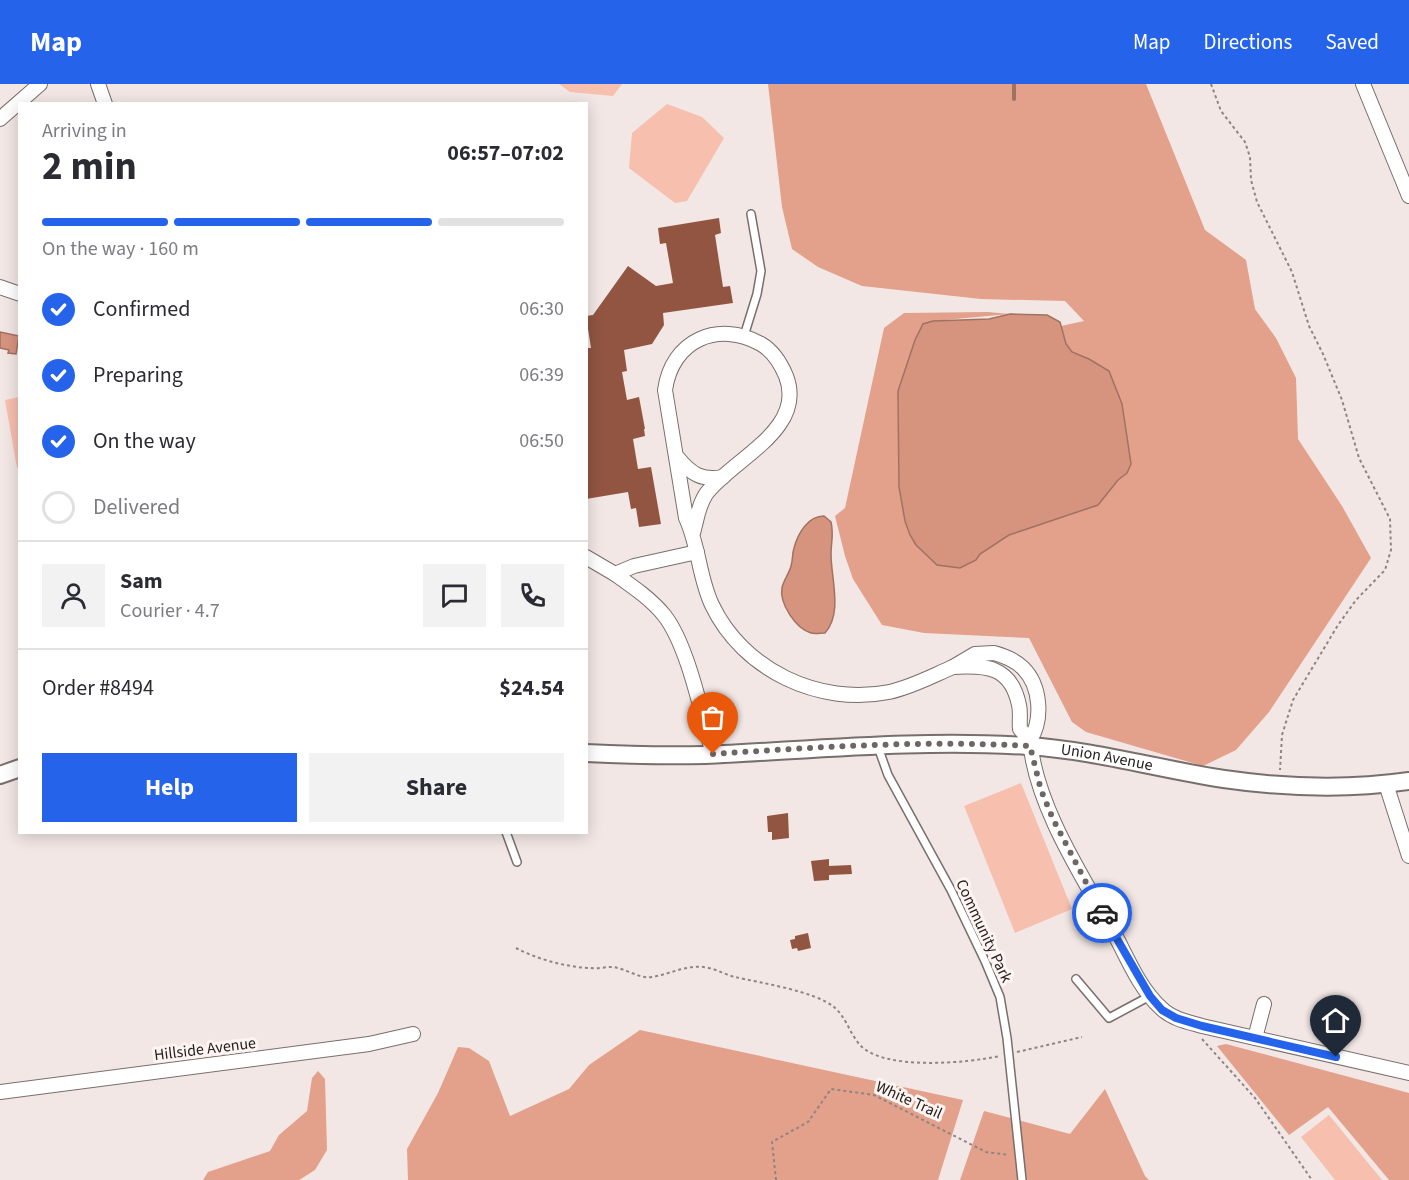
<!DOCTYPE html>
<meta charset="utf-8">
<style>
:root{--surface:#fff;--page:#f2f2f3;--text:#2b2b33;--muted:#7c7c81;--line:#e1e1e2;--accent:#2563eb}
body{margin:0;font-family:"Source Sans 3",sans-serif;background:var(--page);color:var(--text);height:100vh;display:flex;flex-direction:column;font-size:22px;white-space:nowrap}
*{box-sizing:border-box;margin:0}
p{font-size:20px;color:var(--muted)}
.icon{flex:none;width:33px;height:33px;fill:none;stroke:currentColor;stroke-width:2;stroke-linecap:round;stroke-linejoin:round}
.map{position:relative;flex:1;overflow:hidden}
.side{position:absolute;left:18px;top:18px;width:570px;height:732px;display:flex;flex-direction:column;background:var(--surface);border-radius:0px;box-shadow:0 3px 15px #0003}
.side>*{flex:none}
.pin{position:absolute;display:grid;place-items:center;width:51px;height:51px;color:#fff;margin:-62px -26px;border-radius:50% 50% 50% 0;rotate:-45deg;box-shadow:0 0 6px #0007}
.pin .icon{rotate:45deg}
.courier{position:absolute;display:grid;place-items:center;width:60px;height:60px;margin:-30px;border:4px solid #2563eb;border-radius:50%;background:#fff;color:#222;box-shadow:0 2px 8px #0007}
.overview em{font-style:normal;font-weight:700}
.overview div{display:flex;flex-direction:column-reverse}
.overview{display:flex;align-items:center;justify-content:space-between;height:102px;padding:0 24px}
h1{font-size:39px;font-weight:700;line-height:45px}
.bar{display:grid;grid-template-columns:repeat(4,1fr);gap:9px 6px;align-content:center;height:72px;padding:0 24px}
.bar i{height:8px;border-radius:4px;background:var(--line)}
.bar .current{background:var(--accent)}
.bar p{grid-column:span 4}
.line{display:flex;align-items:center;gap:15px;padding:0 24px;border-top:2px solid var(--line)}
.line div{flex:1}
.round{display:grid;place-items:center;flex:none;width:63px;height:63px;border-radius:0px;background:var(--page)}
ol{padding:0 24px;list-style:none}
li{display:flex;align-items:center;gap:18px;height:66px}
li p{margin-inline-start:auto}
li .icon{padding:6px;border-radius:50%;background:var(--accent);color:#fff;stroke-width:4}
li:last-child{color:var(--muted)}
li i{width:33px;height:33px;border:3px solid var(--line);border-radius:50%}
.primary-button{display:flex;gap:12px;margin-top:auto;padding:12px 24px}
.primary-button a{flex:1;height:69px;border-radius:0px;background:var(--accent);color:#fff;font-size:24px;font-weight:700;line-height:69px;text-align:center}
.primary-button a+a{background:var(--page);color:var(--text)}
header{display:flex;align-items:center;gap:36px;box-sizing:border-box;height:84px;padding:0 30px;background:var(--accent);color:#fff}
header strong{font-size:28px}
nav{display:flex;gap:33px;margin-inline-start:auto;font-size:21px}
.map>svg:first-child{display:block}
.green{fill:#f7bfae}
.forest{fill:#e3a08b}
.water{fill:#d6947f;stroke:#a17262;stroke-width:1.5}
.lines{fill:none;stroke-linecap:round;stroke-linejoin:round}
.stream{stroke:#a17262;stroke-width:4}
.building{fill:#925542}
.service-casing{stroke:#786f6c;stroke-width:10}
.minor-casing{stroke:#786f6c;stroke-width:16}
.tertiary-casing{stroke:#786f6c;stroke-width:20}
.path{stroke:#8d8583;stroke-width:2;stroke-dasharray:3 3;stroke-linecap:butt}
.service{stroke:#fff;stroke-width:7}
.minor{stroke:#fff;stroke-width:14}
.tertiary{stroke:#fff;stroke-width:16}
.done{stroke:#6d6665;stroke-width:6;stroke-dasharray:0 10.8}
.route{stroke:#2563eb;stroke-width:8}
.labels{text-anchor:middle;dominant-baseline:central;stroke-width:6;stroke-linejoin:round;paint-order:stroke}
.street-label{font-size:16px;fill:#252120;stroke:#fef5f3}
</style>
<header>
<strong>Map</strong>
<nav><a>Map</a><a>Directions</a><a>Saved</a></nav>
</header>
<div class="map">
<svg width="1409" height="1096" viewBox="0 0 1409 1096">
<rect width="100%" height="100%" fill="#f2e7e4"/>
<g class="green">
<polygon points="559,0 622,0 613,12 570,8"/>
<polygon points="667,20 702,33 724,54 687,117 675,119 629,84 632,49"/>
<polygon points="19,313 20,383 17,384 5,316"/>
<polygon points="1021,699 1072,825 1015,849 964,722"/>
<polygon points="1329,1031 1382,1096 1335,1096 1301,1053"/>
</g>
<g class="forest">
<polygon points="768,0 1146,0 1205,146 1246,176 1255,225 1276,254 1296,294 1298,355 1342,422 1371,474 1269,628 1236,666 1203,682 1086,648 1072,638 1029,554 924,549 882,541 853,495 845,472 835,432 845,424 884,244 904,229 988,228 1010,230 933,237 898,307 899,403 976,476 980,470 1009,451 1098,421 1118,396 1127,389 1131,380 1122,320 1089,275 1072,268 1066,260 1061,242 1084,237 1065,217 981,215 862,202 818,183 792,165 782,123"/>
<polygon points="640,946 963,1016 938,1096 408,1096 407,1065 438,1009 458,963 469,964 489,977 510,1032 569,1005 589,981"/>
<polygon points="1226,960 1409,1009 1409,1096 1389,1096 1328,1023 1289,1051 1217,962"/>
<polygon points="318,987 325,995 327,1066 315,1086 299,1096 203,1096 208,1088 270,1067 279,1051 307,1027 312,994"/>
<polygon points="1105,1005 1145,1092 1149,1096 960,1096 984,1027 1070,1050"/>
</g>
<g class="water">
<polygon points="1010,230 1047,231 1060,238 1066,260 1072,268 1089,275 1109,287 1122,320 1131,380 1127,389 1118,396 1098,421 1009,451 980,470 976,476 960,484 937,481 916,461 910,451 905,437 899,403 898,307 915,256 923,240 933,237 989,235"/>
<polygon points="0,248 19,252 16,270 8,269 9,266 0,264"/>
<path d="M824,432L831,438C834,451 831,458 831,470C831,495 843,529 825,549C821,549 815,550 811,549C796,545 779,519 782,504C783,497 789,490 791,482C793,476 792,470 794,464C798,449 808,432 824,432Z"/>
</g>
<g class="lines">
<polyline class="stream" points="1014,0 1014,15"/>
</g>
<g class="building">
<polygon points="719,134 721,149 715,151 723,203 730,202 733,219 663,229 664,241 652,260 624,266 627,287 622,288 627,316 639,313 645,345 644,345 645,352 633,355 638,385 651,383 661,440 639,443 636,424 631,425 628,408 586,415 586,264 591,264 586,232 593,231 628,182 656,202 673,199 666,159 660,160 658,144"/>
<polygon points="788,729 789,754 772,756 772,748 768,748 767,732"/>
<polygon points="829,775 829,782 851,781 852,790 829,791 829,796 814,797 811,777"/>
<polygon points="808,849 811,864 798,867 797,864 792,865 790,856 795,855 795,852"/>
</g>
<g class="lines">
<defs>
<g id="service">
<polyline points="744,252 757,210 761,187 751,130"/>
<polyline points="878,663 888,691 951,806 985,877 1000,913 1007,954 1022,1096"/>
<polyline points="506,748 517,778"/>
<polyline points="1076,895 1109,934 1150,912"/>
</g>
<g id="minor">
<polyline points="98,0 105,20"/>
<polyline points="1363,0 1409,112"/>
<polyline points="0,35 40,0"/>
<polyline points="0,203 20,210"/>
<path d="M678,374C691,390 702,397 723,393"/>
<path d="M693,449C697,435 698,422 706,410C732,375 807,346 786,292C781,280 773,267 761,260C718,236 672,256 665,306L686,434C699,462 699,494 712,521C743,586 819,622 889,608C912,603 932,592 953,583"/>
<polyline points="586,473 615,490 634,482 697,468"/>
<path d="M615,490C632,502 651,515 664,531C688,561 702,632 713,670"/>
<path d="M994,569C1005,572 1015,576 1023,584C1041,602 1043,636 1030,656L1020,645C1019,637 1021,629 1019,621C1011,582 986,581 953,583L975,570Z"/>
<path d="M1030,656C1035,720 1082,792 1113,847C1127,873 1139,904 1161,924C1172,935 1188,938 1202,942L1409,989"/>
<polyline points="1386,700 1409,772"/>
<polyline points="1255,954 1264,920"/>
<polyline points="0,1008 369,960 413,950"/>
</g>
<g id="tertiary">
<path id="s1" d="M586,669C626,671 665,672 705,671C812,666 919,655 1027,662C1093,666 1158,685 1224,695C1286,704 1347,706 1409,697"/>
<polyline points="0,691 20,684"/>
</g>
</defs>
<use href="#service" class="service-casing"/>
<use href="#minor" class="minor-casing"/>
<use href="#tertiary" class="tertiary-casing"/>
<g class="path">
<polyline points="1211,0 1221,27 1245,58 1250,73 1251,96 1257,118 1292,188 1309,242 1323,270 1342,316 1359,374 1390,435 1391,466 1385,486 1356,516 1338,541 1293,616 1282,651 1280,686"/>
<path d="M516,864C537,875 565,883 590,884C597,885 605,883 612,883C626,884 638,895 652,893C671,890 689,879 709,884C718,886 726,891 735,893C761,899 814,907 834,923C846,933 850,950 860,961C884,987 967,979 1000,972"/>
<polyline points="1202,955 1255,1014 1312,1096"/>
<polyline points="1017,968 1082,953"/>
<polyline points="776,1096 772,1058 808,1038 831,1005 874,1011 986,1068 1009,1071"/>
</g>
<use href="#service" class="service"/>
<use href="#minor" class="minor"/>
<use href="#tertiary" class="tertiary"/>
</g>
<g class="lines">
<path class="done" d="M713,670C819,663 924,656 1030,662L1041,706L1053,735L1102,829"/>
<polyline class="route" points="1102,829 1150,912 1162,926 1176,934 1202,942 1336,973"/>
</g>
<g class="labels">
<g class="street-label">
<text stroke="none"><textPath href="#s1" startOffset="522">Union Avenue</textPath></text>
<text transform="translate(984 847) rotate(65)">Community Park</text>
<text transform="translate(205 965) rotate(-7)">Hillside Avenue</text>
<text transform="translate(909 1016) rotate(24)">White Trail</text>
</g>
</g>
</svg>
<div class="pin" style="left:713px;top:670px;background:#ea580c"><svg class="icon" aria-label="bag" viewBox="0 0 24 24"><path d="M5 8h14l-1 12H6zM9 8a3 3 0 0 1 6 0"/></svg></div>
<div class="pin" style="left:1336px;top:973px;background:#1f2937"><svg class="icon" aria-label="home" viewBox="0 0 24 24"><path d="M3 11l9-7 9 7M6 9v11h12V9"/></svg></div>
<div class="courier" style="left:1102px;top:829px"><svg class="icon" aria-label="car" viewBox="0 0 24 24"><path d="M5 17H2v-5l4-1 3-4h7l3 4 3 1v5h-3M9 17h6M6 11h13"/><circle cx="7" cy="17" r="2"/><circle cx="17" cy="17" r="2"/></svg></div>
<section class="side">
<div class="overview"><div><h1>2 min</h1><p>Arriving in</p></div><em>06:57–07:02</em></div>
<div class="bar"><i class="current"></i><i class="current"></i><i class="current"></i><i></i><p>On the way · 160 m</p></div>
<ol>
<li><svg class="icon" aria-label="check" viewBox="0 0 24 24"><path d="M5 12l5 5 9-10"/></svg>Confirmed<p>06:30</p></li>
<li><svg class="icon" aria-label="check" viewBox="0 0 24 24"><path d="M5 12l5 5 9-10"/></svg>Preparing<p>06:39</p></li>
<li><svg class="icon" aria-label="check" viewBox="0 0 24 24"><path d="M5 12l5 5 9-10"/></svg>On the way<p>06:50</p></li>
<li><i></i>Delivered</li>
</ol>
<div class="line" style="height:108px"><a class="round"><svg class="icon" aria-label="person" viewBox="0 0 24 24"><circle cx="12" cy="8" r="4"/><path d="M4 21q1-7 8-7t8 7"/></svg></a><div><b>Sam</b><p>Courier · 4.7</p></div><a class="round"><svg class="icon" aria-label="chat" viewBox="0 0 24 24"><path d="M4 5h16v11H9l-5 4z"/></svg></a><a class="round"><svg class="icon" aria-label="phone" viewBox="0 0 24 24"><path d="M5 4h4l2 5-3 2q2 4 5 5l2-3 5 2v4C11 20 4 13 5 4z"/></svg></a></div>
<div class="line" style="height:78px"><div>Order #8494</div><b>$24.54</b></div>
<div class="primary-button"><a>Help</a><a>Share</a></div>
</section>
</div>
